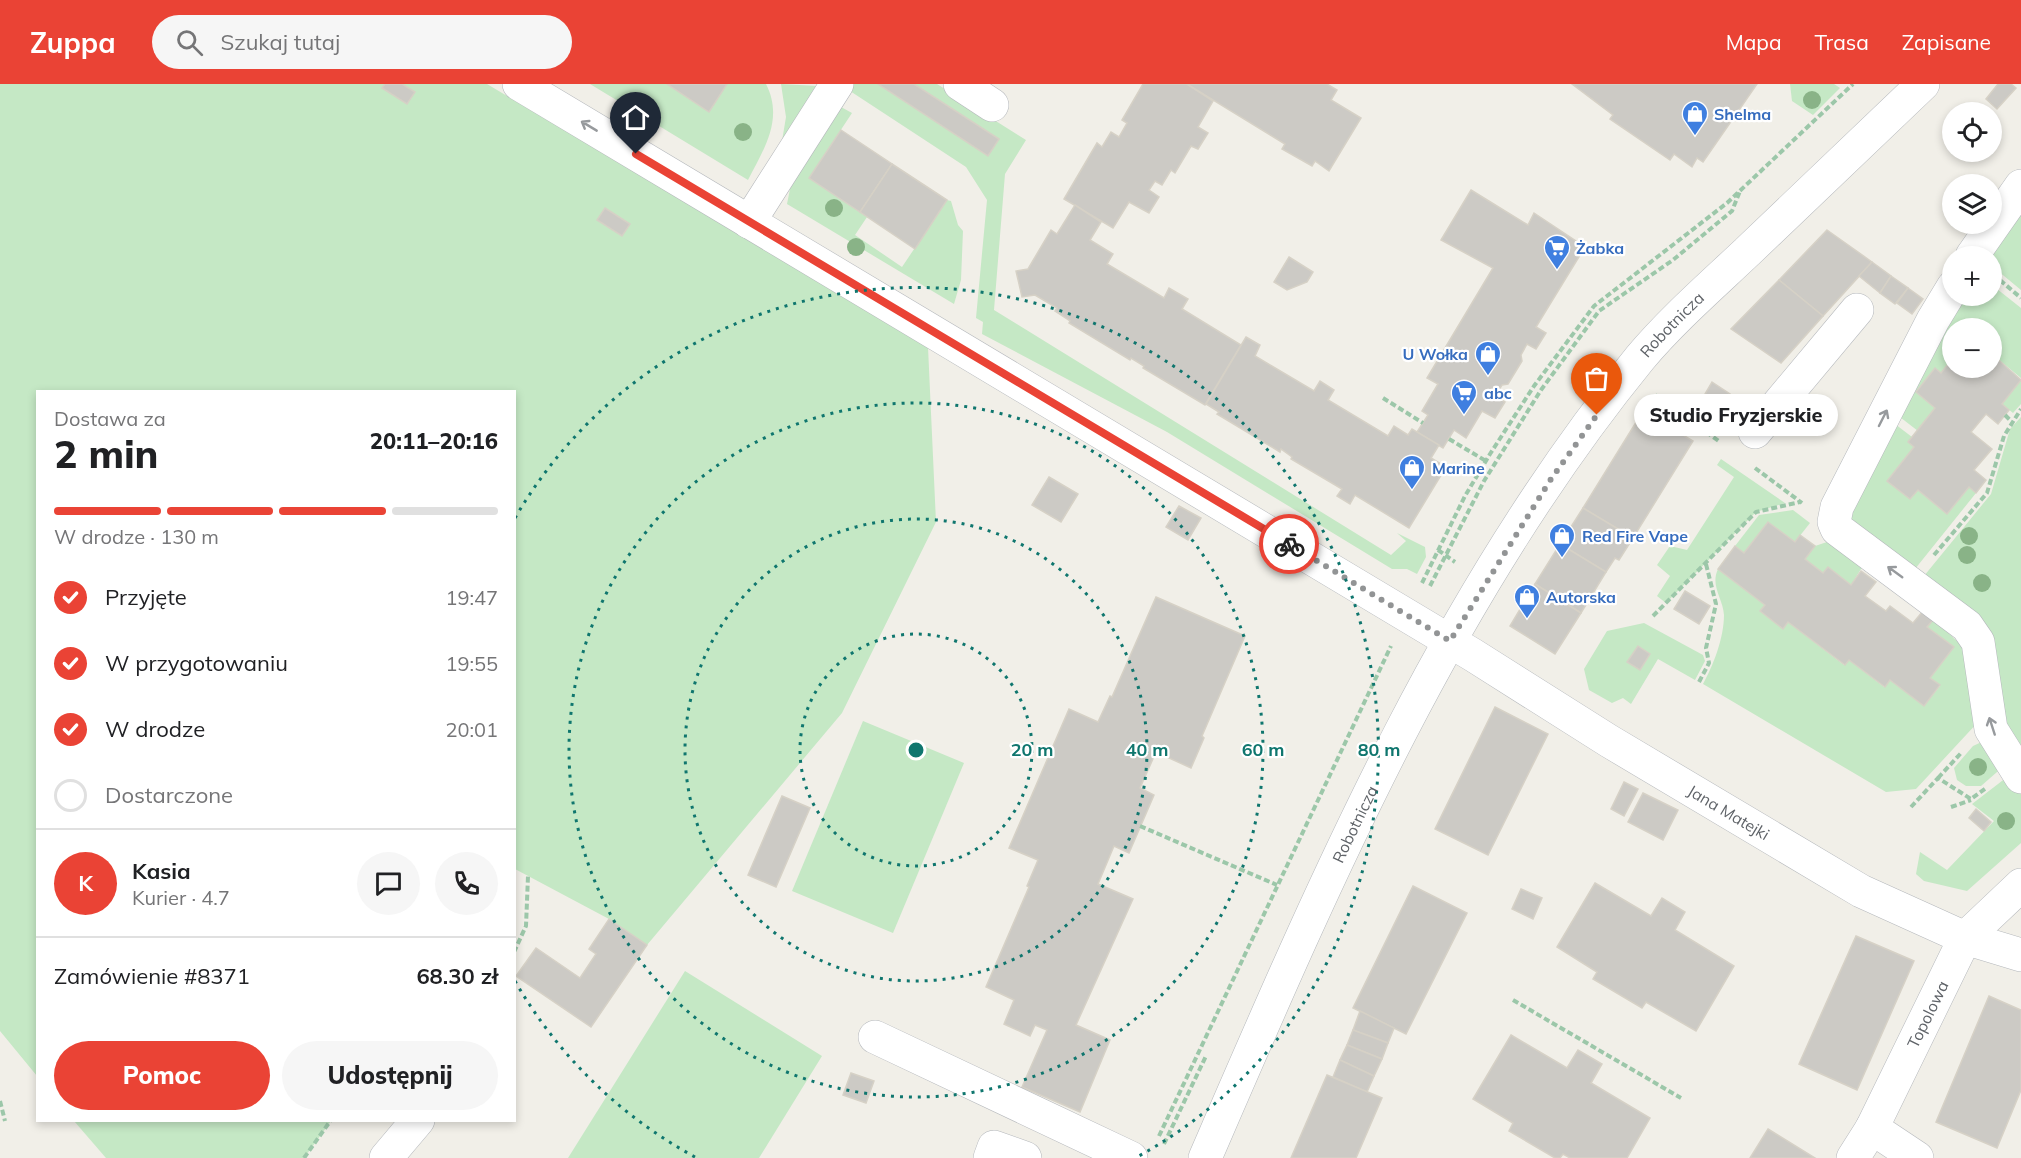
<!DOCTYPE html>
<html lang="pl">
<meta charset="utf-8">
<style>
:root{--surface:#fff;--page:#f6f6f6;--text:#202124;--muted:#757577;--line:#e0e0e0;--accent:#ea4335}
body{margin:0;font-family:Mulish,sans-serif;background:var(--page);color:var(--text);height:100vh;display:flex;flex-direction:column;font-size:22px;white-space:nowrap}
*{box-sizing:border-box;margin:0}
p{font-size:20px;color:var(--muted)}
.icon{flex:none;width:33px;height:33px;fill:none;stroke:currentColor;stroke-width:2;stroke-linecap:round;stroke-linejoin:round}
.map{position:relative;flex:1;overflow:hidden}
.details{position:absolute;left:36px;top:306px;width:480px;height:732px;display:flex;flex-direction:column;background:var(--surface);border-radius:0px;box-shadow:0 3px 9px #0003}
.details>*{flex:none}
.tools{position:absolute;left:1942px;top:18px;display:grid;gap:12px}
.tools a{display:grid;place-items:center;width:60px;height:60px;border-radius:50%;background:var(--surface);box-shadow:0 3px 9px #0003;font-size:30px}
.pin{position:absolute;display:grid;place-items:center;width:51px;height:51px;color:#fff;margin:-62px -26px;border-radius:50% 50% 50% 0;rotate:-45deg;box-shadow:0 0 6px #0007}
.pin .icon{rotate:45deg}
.courier{position:absolute;display:grid;place-items:center;width:60px;height:60px;margin:-30px;border:4px solid #ea4335;border-radius:50%;background:#fff;color:#222;box-shadow:0 2px 8px #0007}
.bubble{position:absolute;height:42px;border-radius:21px;background:var(--surface);box-shadow:0 3px 9px #0003;font-size:20px;font-weight:800;line-height:42px;text-align:center}
.headline em{font-style:normal;font-weight:800}
.headline div{display:flex;flex-direction:column-reverse}
.headline{display:flex;align-items:center;justify-content:space-between;height:102px;padding:0 18px}
h1{font-size:39px;font-weight:800;line-height:45px}
.bar{display:grid;grid-template-columns:repeat(4,1fr);gap:9px 6px;align-content:center;height:72px;padding:0 18px}
.bar i{height:8px;border-radius:4px;background:var(--line)}
.bar .active{background:var(--accent)}
.bar p{grid-column:span 4}
.line{display:flex;align-items:center;gap:15px;padding:0 18px;border-top:2px solid var(--line)}
.line div{flex:1}
.round{display:grid;place-items:center;flex:none;width:63px;height:63px;border-radius:32px;background:var(--page)}
ol{padding:0 18px;list-style:none}
li{display:flex;align-items:center;gap:18px;height:66px}
li p{margin-inline-start:auto}
li .icon{padding:6px;border-radius:50%;background:var(--accent);color:#fff;stroke-width:4}
li:last-child{color:var(--muted)}
li i{width:33px;height:33px;border:3px solid var(--line);border-radius:50%}
.action{display:flex;gap:12px;margin-top:auto;padding:12px 18px}
.action a{flex:1;height:69px;border-radius:36px;background:var(--accent);color:#fff;font-size:24px;font-weight:800;line-height:69px;text-align:center}
.action a+a{background:var(--page);color:var(--text)}
header{display:flex;align-items:center;gap:36px;box-sizing:border-box;height:84px;padding:0 30px;background:var(--accent);color:#fff}
header strong{font-size:28px}
nav{display:flex;gap:33px;margin-inline-start:auto;font-size:21px}
.search{width:420px;height:54px;background:var(--page);display:flex;align-items:center;gap:15px;box-sizing:border-box;padding:0 21px;border-radius:33px;color:var(--muted);font-size:22px}
.map>svg:first-child{display:block}
.green{fill:#c5e8c5}
.building{fill:#cccac5;stroke:#d6d1c6;stroke-width:1.5}
.lines{fill:none;stroke-linecap:round;stroke-linejoin:round}
.minor-casing{stroke:#b5b8bc;stroke-width:34}
.path{stroke:#9cc7a9;stroke-width:4;stroke-dasharray:6 3;stroke-linecap:butt}
.minor{stroke:#fff;stroke-width:33}
.tree{fill:#89b387}
.oneway{stroke:#979a9d}
.done{stroke:#929495;stroke-width:6;stroke-dasharray:0 10.8}
.route{stroke:#ea4335;stroke-width:8}
.ring{fill:none;stroke:#0f766e;stroke-width:3;stroke-dasharray:3 6}
.labels{text-anchor:middle;dominant-baseline:central;stroke-width:4.5;stroke-linejoin:round;paint-order:stroke}
.shop-label{font-size:16px;font-weight:bold;fill:#366cbe;stroke:#fff;text-anchor:start}
.street-label{font-size:16px;fill:#5f6368;stroke:#fff}
.centre{fill:#0f766e;stroke:#fff;stroke-width:3}
.ring-label{font-size:18px;text-anchor:middle;font-weight:bold;fill:#0f766e;stroke:#fff;stroke-width:4.5;stroke-linejoin:round;paint-order:stroke}
</style>
<header>
<strong>Zuppa</strong>
<div class="search"><svg class="icon" aria-label="search" viewBox="0 0 24 24"><circle cx="10" cy="10" r="6"/><path d="M15 15l6 6"/></svg>Szukaj tutaj</div>
<nav><a>Mapa</a><a>Trasa</a><a>Zapisane</a></nav>
</header>
<div class="map">
<svg width="2021" height="1074" viewBox="0 0 2021 1074">
<rect width="100%" height="100%" fill="#f1efe8"/>
<g class="green">
<polygon points="0,0 487,0 928,263 936,438 842,629 647,861 609,835 515,785 514,308 38,308 37,992 0,947"/>
<path d="M590,0H667L709,27L727,0H766C784,35 764,65 748,96Z"/>
<polygon points="781,0 818,2 782,57 786,33"/>
<polygon points="854,0 937,0 1026,56 1005,90 994,226 1391,471 1406,457 1397,449 1425,463 1426,473 1417,490 1407,485 1392,485 1167,348 982,250 983,238 976,234 987,116 966,83 850,7"/>
<polygon points="1790,0 1834,0 1840,4 1813,31 1792,17"/>
<polygon points="841,23 852,29 809,94 867,133 855,151 902,183 947,116 951,117 958,141 963,147 961,196 954,220 787,120 791,100"/>
<polygon points="2019,131 2021,132 2021,206 1992,182 1992,172 1988,172"/>
<polygon points="1992,201 2021,224 2021,294 1992,270 1999,261 1992,255 1992,244 1953,244 1953,274 1941,289 1934,285 1916,308 1935,324 1918,347 1896,330 1958,212 1992,212"/>
<polygon points="2021,296 2021,320 2013,329 2002,320"/>
<polygon points="2021,333 2021,671 2000,638 1990,578 1924,492 1991,410 2010,345"/>
<polygon points="1891,337 1912,353 1908,358 1914,363 1887,397 1910,415 1918,406 1947,430 1969,403 1976,409 1915,485 1838,434"/>
<polygon points="1721,375 1785,419 1756,428 1666,519 1657,512 1670,492 1657,481 1670,462 1687,466 1734,393 1717,381"/>
<polygon points="1793,426 1810,439 1795,458 1744,469 1735,462 1759,431"/>
<polygon points="1836,455 1866,477 1851,501 1828,483 1823,489 1805,475 1815,462"/>
<path d="M1718,485L1765,521L1760,527L1783,545L1788,538L1844,581L1849,576L1884,603L1890,596L1924,622L1940,602L1930,594L1953,564L1927,543L1934,535L1964,564L1979,637L1916,705L1886,708L1703,600C1713,582 1724,554 1724,531C1723,514 1710,502 1718,485Z"/>
<polygon points="1644,539 1703,571 1705,577 1695,596 1658,575 1631,620 1623,614 1612,619 1589,606 1584,585 1607,547"/>
<polygon points="863,637 964,679 893,849 792,807"/>
<polygon points="1988,655 2005,681 1981,702 1966,702 1957,696 1954,684 1973,662"/>
<polygon points="2011,690 2021,700 2021,759 1967,807 1924,797 1916,790 1920,768 1947,786 1994,737 1972,720"/>
<polygon points="685,887 822,972 759,1074 568,1074"/>
<polygon points="74,1037 331,1037 304,1074 106,1074"/>
</g>
<g class="building">
<polygon points="385,0 402,0 415,8 407,20 382,4"/>
<polygon points="667,0 727,0 709,28"/>
<polygon points="878,0 914,0 999,55 988,72"/>
<polygon points="1143,0 1187,0 1213,17 1198,43 1208,49 1198,65 1191,62 1175,89 1171,86 1162,101 1155,97 1149,106 1159,113 1149,129 1129,118 1113,144 1064,115 1097,59 1102,63 1111,48 1119,53 1127,39 1122,36"/>
<polygon points="1187,0 1327,0 1337,6 1331,16 1361,34 1329,87 1315,77 1312,82 1282,65 1285,60"/>
<polygon points="1572,0 1757,0 1703,78 1697,74 1692,83 1674,70 1670,76 1610,35 1613,31"/>
<polygon points="1998,0 2011,0 2016,4 1997,25 1986,15"/>
<polygon points="841,46 892,80 860,128 809,94"/>
<polygon points="892,80 947,116 915,165 860,128"/>
<polygon points="1471,106 1528,141 1534,129 1585,163 1536,243 1546,249 1536,265 1527,260 1521,271 1522,277 1508,300 1502,301 1495,312 1505,318 1495,334 1482,327 1466,354 1454,346 1443,364 1417,348 1428,331 1422,327 1438,300 1427,294 1493,184 1441,156"/>
<polygon points="1075,121 1101,138 1090,156 1113,170 1107,180 1164,214 1169,204 1188,215 1182,225 1241,261 1205,321 1143,284 1144,282 1131,274 1130,276 1069,239 1070,237 1055,227 1057,224 1035,211 1022,213 1016,187 1028,185 1051,146 1057,150"/>
<polygon points="605,124 630,140 622,152 597,136"/>
<polygon points="1827,146 1872,178 1823,232 1779,196"/>
<polygon points="1289,173 1313,188 1307,198 1287,206 1274,198"/>
<polygon points="1872,178 1891,192 1880,209 1859,192"/>
<polygon points="1891,192 1908,204 1895,220 1880,209"/>
<polygon points="1779,196 1823,232 1781,279 1731,245"/>
<polygon points="1908,204 1923,215 1912,230 1897,219"/>
<polygon points="1246,253 1260,261 1255,272 1314,307 1320,297 1334,306 1328,316 1388,352 1394,342 1408,351 1412,345 1439,361 1431,374 1446,383 1409,444 1355,411 1350,420 1337,412 1342,405 1291,375 1292,373 1281,365 1280,368 1217,330 1219,328 1206,320"/>
<polygon points="1992,255 1999,261 1993,269 1992,269"/>
<polygon points="1992,270 2021,296 2002,320 2009,326 1998,340 1986,330 1971,348 1992,365 1974,386 1986,396 1976,409 1969,403 1947,430 1918,406 1910,415 1887,397 1914,363 1908,358 1935,324 1916,308 1935,284 1941,289 1953,274 1953,284 1992,284"/>
<polygon points="1712,298 1730,310 1722,321 1705,310"/>
<polygon points="1643,327 1693,357 1633,454 1583,424"/>
<polygon points="1049,393 1078,410 1061,438 1032,421"/>
<polygon points="1179,422 1201,434 1188,456 1166,443"/>
<polygon points="1583,424 1633,454 1619,476 1615,474 1606,488 1560,460"/>
<polygon points="1768,438 1795,458 1800,451 1815,462 1805,475 1823,489 1828,483 1851,501 1861,487 1876,498 1865,512 1886,527 1890,522 1913,539 1923,527 1934,535 1927,543 1954,563 1930,594 1940,601 1924,622 1890,596 1885,603 1849,576 1845,581 1788,538 1783,545 1760,527 1765,521 1718,485 1735,462 1744,469"/>
<polygon points="1560,460 1606,488 1581,529 1535,500"/>
<polygon points="1535,500 1581,529 1555,570 1510,542"/>
<polygon points="1685,507 1710,522 1699,540 1674,525"/>
<polygon points="1156,513 1245,552 1202,652 1204,654 1191,684 1156,668 1140,704 1154,711 1129,769 1114,762 1098,800 1133,815 1076,941 1110,956 1080,1028 1022,1003 1047,946 1035,941 1030,952 1004,940 1014,916 986,903 1029,803 1027,802 1038,776 1009,764 1069,625 1098,638 1110,612 1112,613"/>
<polygon points="1638,562 1650,570 1640,586 1627,578"/>
<polygon points="1495,623 1548,650 1488,771 1435,745"/>
<polygon points="1624,698 1638,705 1624,732 1611,725"/>
<polygon points="1643,709 1678,726 1663,756 1628,738"/>
<polygon points="782,712 810,724 776,803 748,791"/>
<polygon points="1976,725 1991,738 1984,747 1969,734"/>
<polygon points="1595,799 1651,832 1662,814 1685,828 1675,846 1734,882 1696,947 1646,918 1642,924 1593,895 1597,888 1557,863"/>
<polygon points="1413,802 1467,829 1406,950 1353,924"/>
<polygon points="1521,805 1542,814 1533,835 1512,825"/>
<polygon points="609,835 647,861 591,943 516,892 536,864 580,894 596,870 589,865"/>
<polygon points="1856,852 1914,877 1857,1006 1799,980"/>
<polygon points="1989,912 2021,926 2021,1006 1997,1064 1936,1038"/>
<polygon points="1360,927 1394,944 1388,959 1353,946"/>
<polygon points="1353,946 1388,959 1382,975 1347,961"/>
<polygon points="1511,951 1567,984 1578,966 1602,980 1591,999 1650,1034 1627,1074 1570,1074 1563,1070 1560,1074 1555,1074 1509,1047 1513,1039 1473,1015"/>
<polygon points="1347,961 1382,975 1374,992 1340,976"/>
<polygon points="1340,976 1374,992 1367,1008 1333,993"/>
<polygon points="851,989 874,997 866,1019 843,1011"/>
<polygon points="1327,991 1382,1014 1356,1074 1291,1074"/>
<polygon points="1768,1045 1815,1074 1750,1074"/>
</g>
<g class="lines">
<defs>
<g id="minor">
<path id="s1" d="M519,0L1473,571L1609,657L1861,807L1965,854L2021,871"/>
<polyline points="960,0 992,21"/>
<polyline points="749,138 837,0"/>
<polyline points="1972,172 2021,102"/>
<polyline points="1953,203 1933,236 1837,423 1834,438 1837,445 1967,542 1978,558 1991,645 2021,693"/>
<polyline points="1755,348 1857,226"/>
<polyline points="875,953 1131,1074"/>
<polyline points="1872,1044 1917,1074"/>
<polyline points="386,1074 418,1036"/>
<polyline points="990,1074 994,1063 1025,1074"/>
<path id="s2" d="M1205,1074C1325,797 1447,510 1640,274C1672,236 1711,202 1747,168C1806,112 1865,56 1923,0"/>
<path id="s3" d="M1853,1074L1872,1044L1965,854L2021,801"/>
</g>
</defs>
<use href="#minor" class="minor-casing"/>
<g class="path">
<polyline points="2000,196 2021,214"/>
<polyline points="1655,311 1720,358"/>
<polyline points="1383,314 1423,339"/>
<polyline points="2005,331 2011,337"/>
<polyline points="1449,355 1486,377"/>
<polyline points="1755,384 1802,419"/>
<polyline points="1438,466 1455,478"/>
<polyline points="1934,471 1987,409 2004,352 2021,325"/>
<polyline points="1422,499 1465,412 1490,370 1534,302 1594,222 1727,119 1853,0"/>
<polyline points="1430,502 1484,397 1541,306 1599,227 1673,176 1732,127 1740,107"/>
<polyline points="1653,532 1756,428 1800,418"/>
<polyline points="1699,598 1709,579 1706,564 1716,520 1706,480"/>
<polyline points="1938,694 1962,668"/>
<polyline points="1911,723 1938,694 1971,715 1986,704"/>
<polyline points="1951,723 1971,716"/>
<polyline points="1140,742 1277,801"/>
<polyline points="514,868 526,842 528,792"/>
<polyline points="1513,916 1681,1014"/>
<polyline points="0,1017 5,1037"/>
<polyline points="1159,1052 1391,562"/>
<polyline points="1164,1060 1206,972"/>
<polyline points="304,1074 331,1036"/>
</g>
<use href="#minor" class="minor"/>
</g>
<g class="tree">
<circle cx="1812" cy="16" r="9"/>
<circle cx="743" cy="48" r="9"/>
<circle cx="834" cy="124" r="9"/>
<circle cx="856" cy="163" r="9"/>
<circle cx="1969" cy="452" r="9"/>
<circle cx="1967" cy="471" r="9"/>
<circle cx="1982" cy="499" r="9"/>
<circle cx="1978" cy="683" r="9"/>
<circle cx="2006" cy="737" r="9"/>
</g>
<defs><path id="oneway-shaft" d="M-6 0H5M1.5-3L5.5 0L1.5 3" fill="none" stroke-width="1.6" stroke-linecap="round" stroke-linejoin="round" transform="scale(1.5)"/></defs>
<g class="oneway">
<use href="#oneway-shaft" transform="translate(589 42) rotate(-149)"/>
<use href="#oneway-shaft" transform="translate(1883 334) rotate(-63)"/>
<use href="#oneway-shaft" transform="translate(1895 488) rotate(-144)"/>
<use href="#oneway-shaft" transform="translate(1992 642) rotate(-108)"/>
</g>
<g class="lines">
<polyline class="done" points="1289,460 1450,557 1551,395 1597,331"/>
<polyline class="route" points="636,70 1289,460"/>
</g>
<g class="ring">
<circle cx="916" cy="666" r="116"/>
<circle cx="916" cy="666" r="231"/>
<circle cx="916" cy="666" r="347"/>
<path d="M695 1073A463 463 0 0 1 515 897M515 434A463 463 0 1 1 1137 1073"/>
</g>
<defs>
<symbol id="shop-pin" viewBox="-11 -11 22 30"><path d="M0 17L-7.5 6A9.5 9.5 0 1 1 7.5 6Z" fill="#3f7fe0" stroke="#fff"/><path d="M-5-2.5h2.3a2.7 3.5 0 0 1 5.4 0H5L5.5 6h-11ZM-1.5-2.5h3a1.5 2.3 0 0 0-3 0Z" fill="#fff"/></symbol>
<symbol id="supermarket-pin" viewBox="-11 -11 22 30"><path d="M0 17L-7.5 6A9.5 9.5 0 1 1 7.5 6Z" fill="#3f7fe0" stroke="#fff"/><path d="M-6-5.5h2.5l.6 2H6L4.5 2H-2.5L-4.4-4H-6ZM-1.5 3.2a1.3 1.3 0 1 0 .1 0ZM3 3.2a1.3 1.3 0 1 0 .1 0Z" fill="#fff"/></symbol>
</defs>
<g fill-rule="evenodd">
<use href="#shop-pin" x="1680" y="15" width="30" height="40"/>
<use href="#supermarket-pin" x="1542" y="149" width="30" height="40"/>
<use href="#shop-pin" x="1473" y="255" width="30" height="40"/>
<use href="#supermarket-pin" x="1449" y="294" width="30" height="40"/>
<use href="#shop-pin" x="1397" y="369" width="30" height="40"/>
<use href="#shop-pin" x="1547" y="437" width="30" height="40"/>
<use href="#shop-pin" x="1512" y="498" width="30" height="40"/>
</g>
<g class="labels">
<g class="shop-label">
<text x="1714" y="30">Shelma</text>
<text x="1576" y="164">Żabka</text>
<text x="1468" y="270" text-anchor="end">U Wołka</text>
<text x="1484" y="309">abc</text>
<text x="1432" y="384">Marine</text>
<text x="1582" y="452">Red Fire Vape</text>
<text x="1546" y="513">Autorska</text>
</g>
<g class="street-label">
<text stroke="none"><textPath href="#s2" startOffset="960">Robotnicza</textPath></text>
<text stroke="none"><textPath href="#s1" startOffset="1412">Jana Matejki</textPath></text>
<text stroke="none"><textPath href="#s2" startOffset="366">Robotnicza</textPath></text>
<text stroke="none"><textPath href="#s3" startOffset="162">Topolowa</textPath></text>
</g>
</g>
<circle cx="916" cy="666" r="9" class="centre"/>
<g class="ring-label">
<text x="1032" y="672">20 m</text>
<text x="1147" y="672">40 m</text>
<text x="1263" y="672">60 m</text>
<text x="1379" y="672">80 m</text>
</g>
</svg>
<div class="tools">
<a><svg class="icon" aria-label="locate" viewBox="0 0 24 24"><circle cx="12" cy="12" r="6"/><path d="M12 2v4M12 18v4M2 12h4M18 12h4"/></svg></a>
<a><svg class="icon" aria-label="layers" viewBox="0 0 24 24"><path d="M12 4l9 5-9 5-9-5zM3 14l9 5 9-5"/></svg></a>
<a>+</a>
<a>−</a>
</div>
<div class="pin" style="left:1597px;top:331px;background:#ea580c"><svg class="icon" aria-label="bag" viewBox="0 0 24 24"><path d="M5 8h14l-1 12H6zM9 8a3 3 0 0 1 6 0"/></svg></div>
<div class="pin" style="left:636px;top:70px;background:#1f2937"><svg class="icon" aria-label="home" viewBox="0 0 24 24"><path d="M3 11l9-7 9 7M6 9v11h12V9"/></svg></div>
<div class="courier" style="left:1289px;top:460px"><svg class="icon" aria-label="bike" viewBox="0 0 24 24"><circle cx="6" cy="16" r="4"/><circle cx="18" cy="16" r="4"/><path d="M6 16l4-8h5l3 8M10 8l3 8H6M13 5h3"/></svg></div>
<div class="bubble" style="left:1634px;top:310px;width:204px">Studio Fryzjerskie</div>
<section class="details">
<div class="headline"><div><h1>2 min</h1><p>Dostawa za</p></div><em>20:11–20:16</em></div>
<div class="bar"><i class="active"></i><i class="active"></i><i class="active"></i><i></i><p>W drodze · 130 m</p></div>
<ol>
<li><svg class="icon" aria-label="check" viewBox="0 0 24 24"><path d="M5 12l5 5 9-10"/></svg>Przyjęte<p>19:47</p></li>
<li><svg class="icon" aria-label="check" viewBox="0 0 24 24"><path d="M5 12l5 5 9-10"/></svg>W przygotowaniu<p>19:55</p></li>
<li><svg class="icon" aria-label="check" viewBox="0 0 24 24"><path d="M5 12l5 5 9-10"/></svg>W drodze<p>20:01</p></li>
<li><i></i>Dostarczone</li>
</ol>
<div class="line" style="height:108px"><b class="round" style="background:var(--accent);color:#fff">K</b><div><b>Kasia</b><p>Kurier · 4.7</p></div><a class="round"><svg class="icon" aria-label="chat" viewBox="0 0 24 24"><path d="M4 5h16v11H9l-5 4z"/></svg></a><a class="round"><svg class="icon" aria-label="phone" viewBox="0 0 24 24"><path d="M5 4h4l2 5-3 2q2 4 5 5l2-3 5 2v4C11 20 4 13 5 4z"/></svg></a></div>
<div class="line" style="height:78px"><div>Zamówienie #8371</div><b>68.30 zł</b></div>
<div class="action"><a>Pomoc</a><a>Udostępnij</a></div>
</section>
</div>
